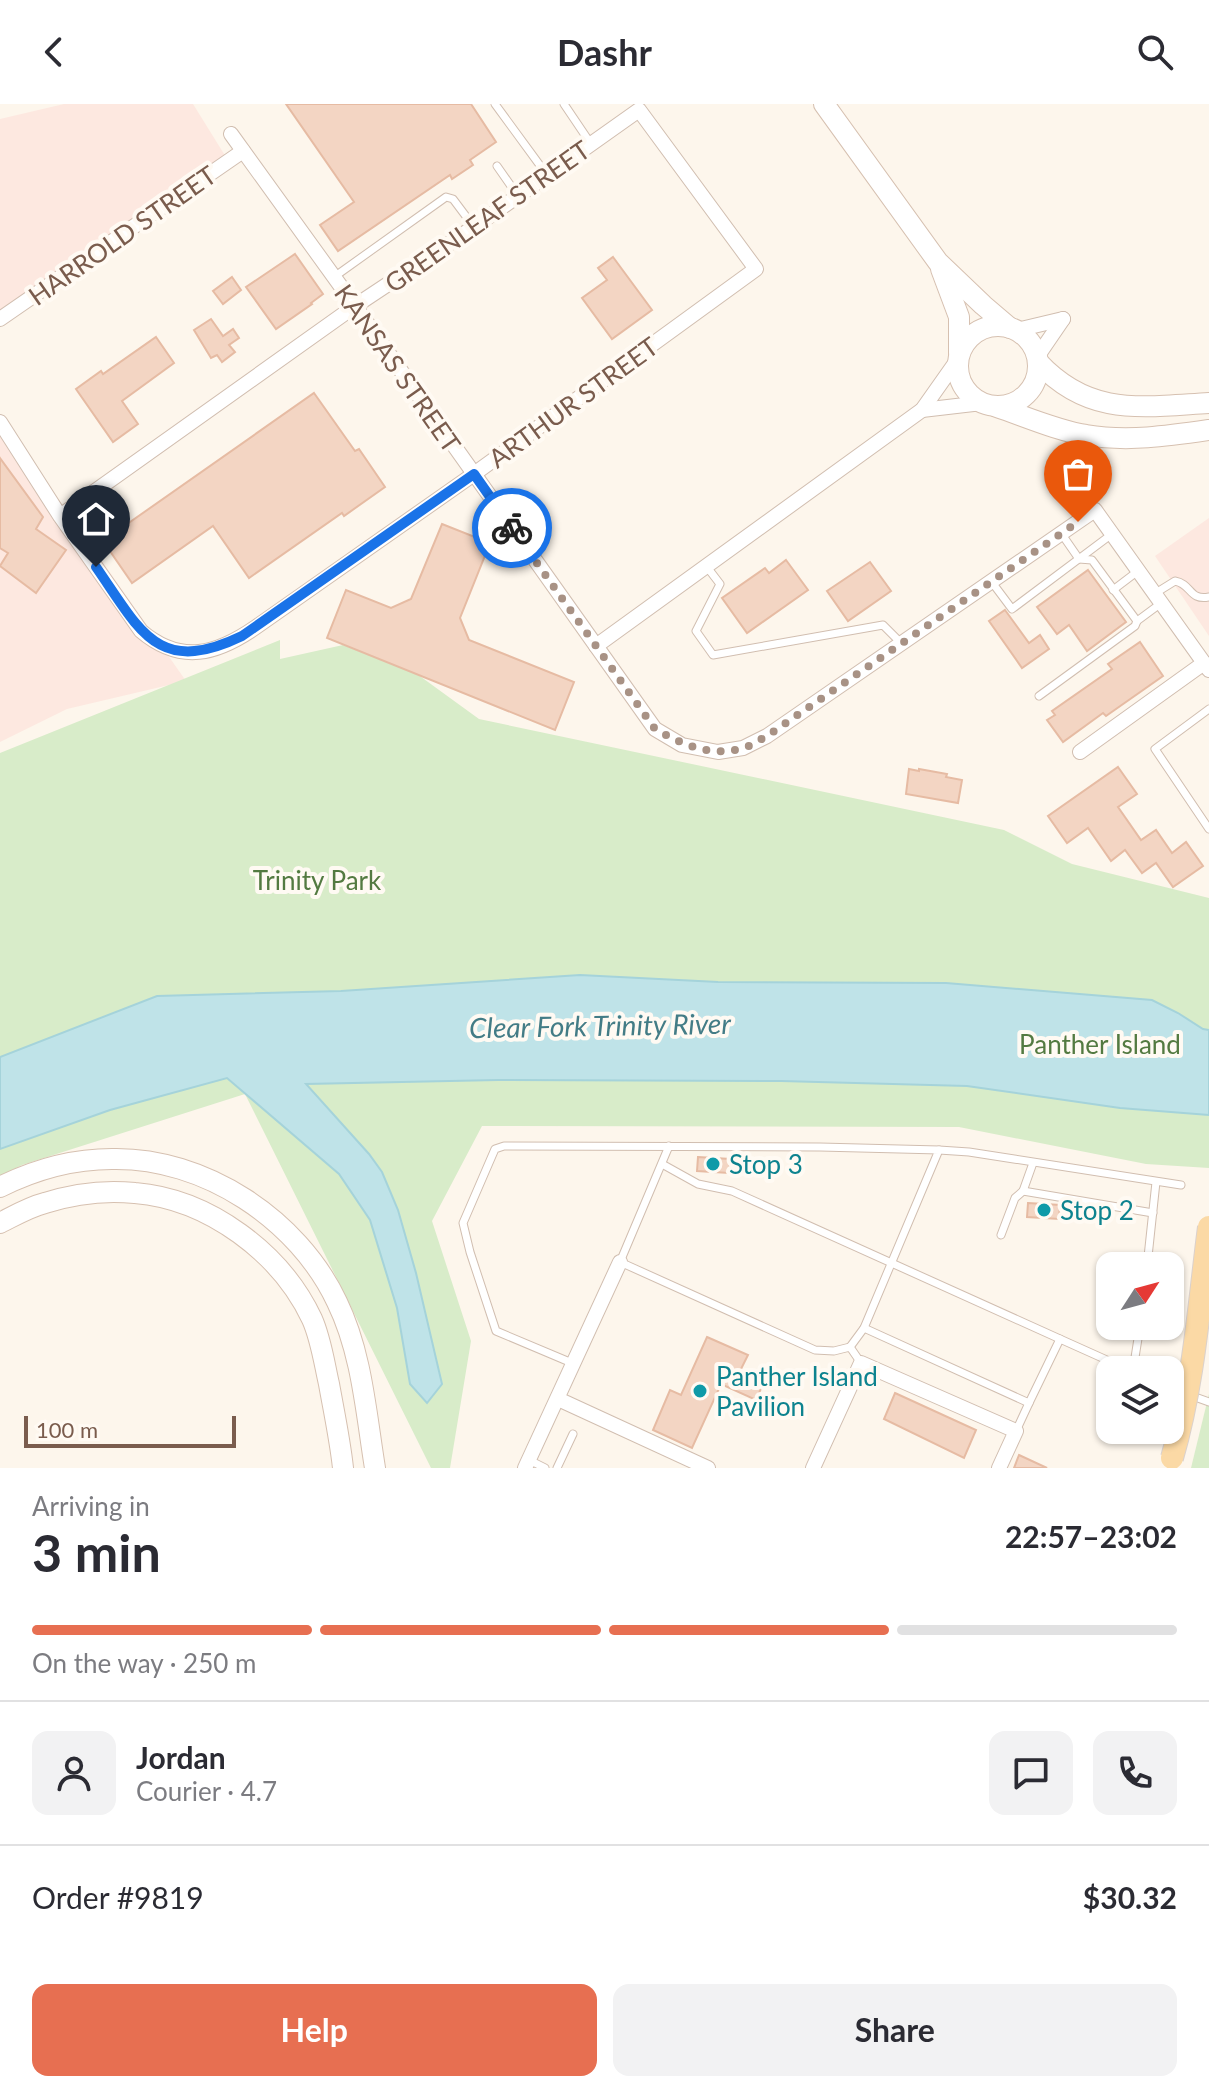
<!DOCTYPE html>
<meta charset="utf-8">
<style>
:root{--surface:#fff;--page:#f2f2f3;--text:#2b2b33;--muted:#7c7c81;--line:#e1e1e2;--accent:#e76f51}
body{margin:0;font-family:Lato,sans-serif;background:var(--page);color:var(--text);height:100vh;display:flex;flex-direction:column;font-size:30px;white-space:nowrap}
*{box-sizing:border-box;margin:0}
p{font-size:26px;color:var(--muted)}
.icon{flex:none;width:44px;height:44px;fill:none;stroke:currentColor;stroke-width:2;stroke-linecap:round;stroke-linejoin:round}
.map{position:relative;height:1364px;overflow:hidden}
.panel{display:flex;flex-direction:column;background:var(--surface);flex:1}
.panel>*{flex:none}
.needle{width:52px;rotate:54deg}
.tools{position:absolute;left:1096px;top:1148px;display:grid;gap:16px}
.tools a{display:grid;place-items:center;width:88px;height:88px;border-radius:16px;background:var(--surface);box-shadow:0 2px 6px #0004;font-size:40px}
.scale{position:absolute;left:24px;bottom:20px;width:212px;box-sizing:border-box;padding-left:8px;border:4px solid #7a5c4d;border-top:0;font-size:22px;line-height:28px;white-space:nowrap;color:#7a5c4d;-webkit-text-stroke:6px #fffaf3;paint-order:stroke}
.pin{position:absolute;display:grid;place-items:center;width:68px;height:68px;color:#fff;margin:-82px -34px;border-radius:50% 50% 50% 0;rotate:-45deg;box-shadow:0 0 8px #0007}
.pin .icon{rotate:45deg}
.courier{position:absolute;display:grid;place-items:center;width:80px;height:80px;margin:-40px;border:6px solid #1a73e8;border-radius:50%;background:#fff;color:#222;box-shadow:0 2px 10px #0007}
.overview em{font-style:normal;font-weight:700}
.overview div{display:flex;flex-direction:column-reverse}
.overview{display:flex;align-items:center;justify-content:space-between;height:136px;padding:0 32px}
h1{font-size:52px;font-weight:700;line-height:60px}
.bar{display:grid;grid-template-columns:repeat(4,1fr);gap:12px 8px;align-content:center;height:96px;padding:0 32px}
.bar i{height:10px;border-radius:6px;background:var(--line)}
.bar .current{background:var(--accent)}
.bar p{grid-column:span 4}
.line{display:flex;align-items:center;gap:20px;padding:0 32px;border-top:2px solid var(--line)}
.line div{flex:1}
.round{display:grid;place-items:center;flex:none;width:84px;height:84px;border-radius:16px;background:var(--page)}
.primary-button{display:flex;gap:16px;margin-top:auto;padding:16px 32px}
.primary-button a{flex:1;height:92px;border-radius:16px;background:var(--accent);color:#fff;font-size:32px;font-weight:700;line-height:92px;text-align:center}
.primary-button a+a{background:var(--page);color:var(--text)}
header{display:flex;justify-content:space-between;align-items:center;height:104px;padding:0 32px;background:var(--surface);font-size:36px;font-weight:700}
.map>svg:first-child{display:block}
.commercial{fill:#fde8e0}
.green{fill:#d8ecc9}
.water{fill:#bfe3e8;stroke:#a5d3da;stroke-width:2}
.building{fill:#f3d5c3;stroke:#e6bba3;stroke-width:2}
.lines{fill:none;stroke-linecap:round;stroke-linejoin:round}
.service-casing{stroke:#d1beb0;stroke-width:9}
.minor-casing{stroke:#d1beb0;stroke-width:16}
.secondary-casing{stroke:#d6c0b0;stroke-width:22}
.service{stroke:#fff;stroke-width:7}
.minor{stroke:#fff;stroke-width:14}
.secondary{stroke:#fff;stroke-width:20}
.primary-bridge-casing{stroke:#dad1cd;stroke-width:24;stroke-linecap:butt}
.primary-bridge{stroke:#fbd9a5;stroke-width:22}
.done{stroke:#a89285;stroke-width:8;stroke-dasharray:0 14.4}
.route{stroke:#1a73e8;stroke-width:10}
.culture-dot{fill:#0f9aa8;stroke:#fffaf3;stroke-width:3}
.labels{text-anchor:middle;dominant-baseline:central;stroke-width:8;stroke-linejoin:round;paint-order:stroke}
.street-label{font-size:26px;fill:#7a5c4d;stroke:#fffaf3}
.park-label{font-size:26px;fill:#537a41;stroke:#fffaf3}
.culture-label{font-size:26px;fill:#0d838f;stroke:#fffaf3;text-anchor:start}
.water-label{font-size:28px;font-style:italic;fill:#437c86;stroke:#fffaf3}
</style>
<header><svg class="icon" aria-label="back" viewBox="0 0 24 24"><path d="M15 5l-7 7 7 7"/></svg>Dashr<svg class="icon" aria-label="search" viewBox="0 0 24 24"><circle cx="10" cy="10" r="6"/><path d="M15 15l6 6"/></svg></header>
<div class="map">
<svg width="1209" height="1364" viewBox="0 0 1209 1364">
<rect width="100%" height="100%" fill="#fdf6ec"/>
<g class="commercial">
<polygon points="64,0 193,0 229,58 0,215 0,15"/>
<polygon points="0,312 186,577 67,605 0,638"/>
<polygon points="1209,414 1209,532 1155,452"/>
</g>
<g class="green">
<polygon points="280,536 280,555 343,541 417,570 479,615 1004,726 1072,760 1209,794 1209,1064 1146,1060 959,1023 482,1022 432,1117 471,1237 450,1364 431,1364 245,990 22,1061 0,1072 0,649"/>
<polygon points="1209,1290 1209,1364 1191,1364"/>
</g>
<polygon class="water" points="580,871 718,878 946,879 1152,896 1178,909 1203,925 1209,926 1209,1011 1120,1004 967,982 781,977 498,976 306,980 369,1050 382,1068 398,1106 416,1169 442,1280 427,1299 410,1280 397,1204 370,1116 339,1070 227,974 110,1006 0,1045 0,953 157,892 341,887"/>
<g class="building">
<polygon points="286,0 471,0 496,38 470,56 473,61 452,75 450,71 338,147 320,121 354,98"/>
<polygon points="295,150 323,190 311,199 312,200 276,225 246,183"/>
<polygon points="613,153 652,206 612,235 582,194 607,176 598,164"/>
<polygon points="232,173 241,186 223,200 213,187"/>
<polygon points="211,215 223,232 233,225 239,234 229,241 235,248 222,258 217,251 211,254 194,226"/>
<polygon points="156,233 174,259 122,297 138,320 113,338 76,285 101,267 103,270"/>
<polygon points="314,289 355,347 359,345 385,383 344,412 342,409 249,474 213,422 132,479 103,437"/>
<polygon points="0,354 43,413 36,425 66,446 36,489 0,462 8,449 0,444"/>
<polygon points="442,420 490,439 460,514 469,536 574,578 555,626 327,534 346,486 391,504 411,495"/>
<polygon points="786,456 808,486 747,529 722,494 765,464 769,469"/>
<polygon points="870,458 891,487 848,517 827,487"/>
<polygon points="1088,466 1126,518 1087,547 1069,521 1057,530 1037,503"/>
<polygon points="1005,506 1029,539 1040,531 1049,545 1022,564 989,517"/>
<polygon points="1140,538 1163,572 1106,612 1103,609 1063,638 1047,616 1055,611 1052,607 1112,565 1108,560"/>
<polygon points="1118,663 1137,690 1118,703 1141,736 1156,726 1172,749 1186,738 1203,762 1173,783 1156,759 1142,769 1125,746 1111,757 1088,724 1067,739 1048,712"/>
<polygon points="909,665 919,667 919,665 947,670 946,673 962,676 958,699 906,690"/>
<polygon points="698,1053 730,1055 729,1069 697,1067"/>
<polygon points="1028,1099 1060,1101 1059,1115 1027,1113"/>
<polygon points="707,1233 748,1251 739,1269 763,1280 756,1296 721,1280 692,1344 653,1326 670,1286 681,1291"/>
<polygon points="895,1289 976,1326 964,1354 884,1315"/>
<polygon points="1019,1351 1047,1364 1014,1364"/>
</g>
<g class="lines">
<defs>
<g id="service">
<polyline points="495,0 547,71"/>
<polyline points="564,0 591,40"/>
<polyline points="497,62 518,92"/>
<polyline points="334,173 446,93 453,95 474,123"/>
<polyline points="707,463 720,480 696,527 713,551 883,521 901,539"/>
<polyline points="991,477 1012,505 1112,430"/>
<polyline points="1113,486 1138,467"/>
<path d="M1154,490L1175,477C1192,480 1189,497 1209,493"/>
<polyline points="1137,517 1160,500"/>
<polyline points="1039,592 1135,522 1137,517 1092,456 1079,455 1061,429"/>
<polyline points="1209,605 1155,645 1209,725"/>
<polyline points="669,1042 620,1158 815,1246 834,1247 850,1243 861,1259"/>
<polyline points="939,1046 969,1048 1181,1081"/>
<polyline points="1033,1059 1023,1087 1153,1109"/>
<polyline points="662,1060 698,1080 732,1087 1060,1235"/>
<polyline points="1001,1131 1015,1094 1023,1087"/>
<polyline points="1147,1162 1156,1078"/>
<polyline points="850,1243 864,1224 1029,1299 1060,1235 1129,1266"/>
<polyline points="572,1259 496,1227 470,1148 463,1119 495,1045 504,1042 820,1043 939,1046 864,1224"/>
<polyline points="1133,1266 1140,1222"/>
<polyline points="1170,1284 1209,1298"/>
<polyline points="1016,1327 1029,1299"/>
<polyline points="529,1356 545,1364"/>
<polyline points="557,1364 573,1330"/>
</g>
<g id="minor">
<polyline points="231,30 355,202 655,625 682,641 718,648 743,644 767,632 1095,406 1209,566"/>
<polyline points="0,215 243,47"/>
<polyline points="1017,226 1063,215"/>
<polyline points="1037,253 1063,215"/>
<polyline points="922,306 982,299"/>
<path d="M0,318L60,412L141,527C181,561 217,550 256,523L474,370L756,165L639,6L474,123L355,202L60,412"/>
<polyline points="596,542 922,306 958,255"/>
<polyline points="1080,648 1204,559"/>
<polyline points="558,1295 708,1364"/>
<polyline points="525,1364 620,1158"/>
<polyline points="813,1364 861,1259 1016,1327 999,1364"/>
</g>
<g id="secondary">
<polyline points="824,0 938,158 983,201 1010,224"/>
<polyline points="941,165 959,213 959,249"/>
<circle cx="998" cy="262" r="40"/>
<path d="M1038,258C1089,313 1141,303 1209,299"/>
<path d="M997,303C1024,312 1058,327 1086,331C1127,338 1168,332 1209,326"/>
<path d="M0,1083C34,1066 74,1055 112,1055C204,1053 298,1115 337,1198C362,1249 366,1309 375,1364"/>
<path d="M0,1119C14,1112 29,1103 45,1099C73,1090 106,1086 135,1089C209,1095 281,1149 312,1215C321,1235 324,1258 329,1280C334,1308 340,1336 343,1364"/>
</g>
</defs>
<use href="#service" class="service-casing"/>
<use href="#minor" class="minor-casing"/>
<use href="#secondary" class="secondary-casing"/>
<use href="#service" class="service"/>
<use href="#minor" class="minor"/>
<use href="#secondary" class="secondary"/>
<defs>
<path id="primary-bridge" d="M1172,1354C1194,1279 1199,1200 1209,1123"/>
</defs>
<use href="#primary-bridge" class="primary-bridge-casing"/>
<use href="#primary-bridge" class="primary-bridge"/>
</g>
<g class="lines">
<path class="done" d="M512,424L655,625C682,640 711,654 743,644C751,642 759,636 767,632L1078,418"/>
<path class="route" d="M96,463C140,526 157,573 242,532L474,370L512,424"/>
</g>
<g class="culture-dot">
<circle cx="713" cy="1060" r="8"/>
<circle cx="1044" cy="1106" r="8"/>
<circle cx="700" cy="1287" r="8"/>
</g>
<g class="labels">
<g class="street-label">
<text transform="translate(487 112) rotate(-35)">GREENLEAF STREET</text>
<text transform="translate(122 131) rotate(-35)">HARROLD STREET</text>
<text transform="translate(398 264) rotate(55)">KANSAS STREET</text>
<text transform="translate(573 298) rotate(-36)">ARTHUR STREET</text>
</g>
<g class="park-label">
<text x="317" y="776">Trinity Park</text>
<text x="1100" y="940">Panther Island</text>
</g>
<g class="culture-label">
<text x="729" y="1060">Stop 3</text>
<text x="1060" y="1106">Stop 2</text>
<text x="716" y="1272">Panther Island<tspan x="716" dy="30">Pavilion</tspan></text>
</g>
<g class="water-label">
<text transform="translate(600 921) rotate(-1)">Clear Fork Trinity River</text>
</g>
</g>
</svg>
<div class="tools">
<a><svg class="needle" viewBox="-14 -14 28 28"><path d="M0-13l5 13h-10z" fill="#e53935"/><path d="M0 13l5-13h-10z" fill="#7c7c81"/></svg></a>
<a><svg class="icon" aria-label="layers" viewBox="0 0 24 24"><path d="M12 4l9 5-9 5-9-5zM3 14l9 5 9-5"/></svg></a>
</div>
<div class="scale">100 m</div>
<div class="pin" style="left:1078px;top:418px;background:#ea580c"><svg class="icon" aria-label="bag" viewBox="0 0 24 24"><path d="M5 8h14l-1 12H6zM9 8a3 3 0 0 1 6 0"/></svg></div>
<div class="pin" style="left:96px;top:463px;background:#1f2937"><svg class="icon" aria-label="home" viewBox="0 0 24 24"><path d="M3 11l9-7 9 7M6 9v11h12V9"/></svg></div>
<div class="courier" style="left:512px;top:424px"><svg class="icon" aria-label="bike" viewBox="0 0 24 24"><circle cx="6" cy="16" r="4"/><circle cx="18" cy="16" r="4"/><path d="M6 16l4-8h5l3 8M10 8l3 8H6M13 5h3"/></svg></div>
</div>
<section class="panel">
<div class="overview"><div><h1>3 min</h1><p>Arriving in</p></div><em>22:57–23:02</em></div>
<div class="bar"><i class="current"></i><i class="current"></i><i class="current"></i><i></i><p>On the way · 250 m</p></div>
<div class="line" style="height:144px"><a class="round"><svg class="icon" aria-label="person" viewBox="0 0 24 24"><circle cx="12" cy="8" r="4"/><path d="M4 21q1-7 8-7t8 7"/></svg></a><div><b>Jordan</b><p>Courier · 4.7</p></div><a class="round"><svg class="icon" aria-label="chat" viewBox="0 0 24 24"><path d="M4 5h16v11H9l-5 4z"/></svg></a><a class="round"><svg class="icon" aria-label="phone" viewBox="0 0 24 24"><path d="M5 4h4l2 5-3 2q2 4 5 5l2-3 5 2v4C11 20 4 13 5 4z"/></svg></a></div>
<div class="line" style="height:104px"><div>Order #9819</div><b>$30.32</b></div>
<div class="primary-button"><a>Help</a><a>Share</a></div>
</section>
